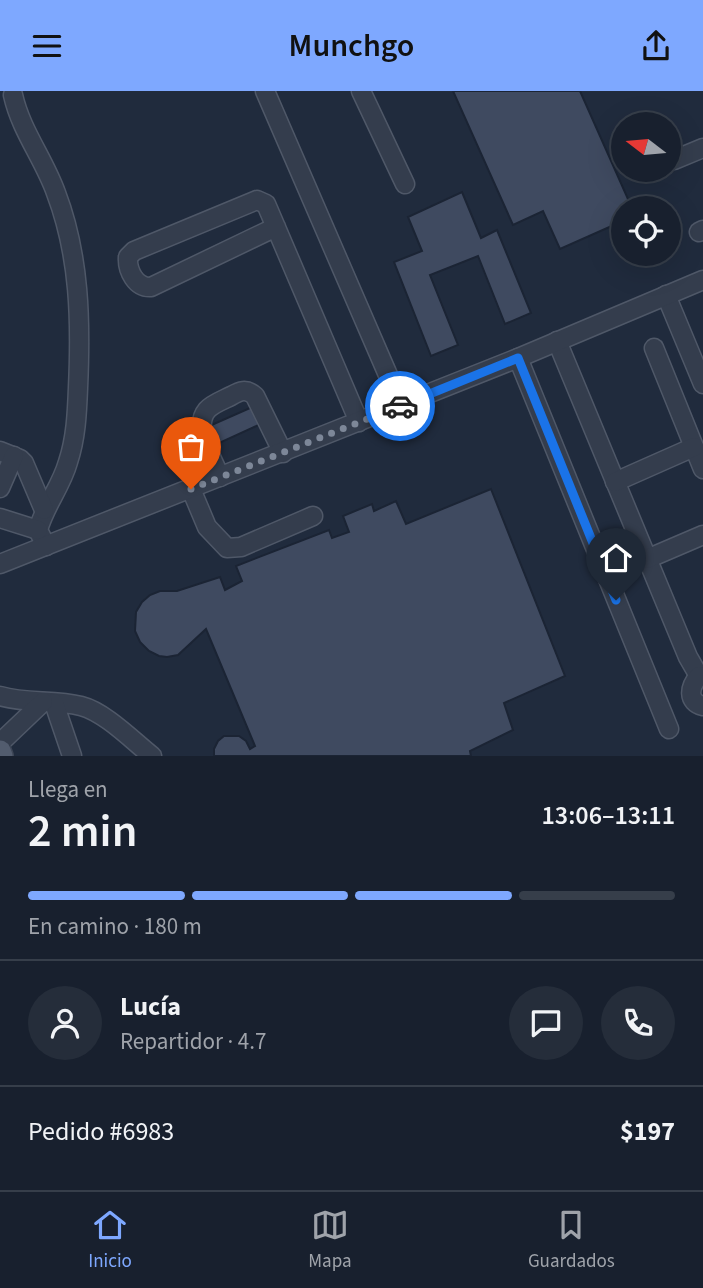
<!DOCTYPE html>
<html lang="es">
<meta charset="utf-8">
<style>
:root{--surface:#18202e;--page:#252d3a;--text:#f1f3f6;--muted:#9fa3aa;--line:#363e4a;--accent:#7ea8ff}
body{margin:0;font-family:"Source Sans 3",sans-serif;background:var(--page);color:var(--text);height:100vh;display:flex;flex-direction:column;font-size:26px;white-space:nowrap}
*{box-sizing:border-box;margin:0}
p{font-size:23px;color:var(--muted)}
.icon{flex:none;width:38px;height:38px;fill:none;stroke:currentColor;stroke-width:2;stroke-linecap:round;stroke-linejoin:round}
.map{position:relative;height:665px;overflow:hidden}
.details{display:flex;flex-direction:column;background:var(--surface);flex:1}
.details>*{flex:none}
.needle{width:46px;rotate:286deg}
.buttons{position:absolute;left:611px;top:21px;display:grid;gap:14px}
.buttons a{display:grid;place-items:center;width:70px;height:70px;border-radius:50%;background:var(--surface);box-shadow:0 7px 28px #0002,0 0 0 2px var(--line);font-size:35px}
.pin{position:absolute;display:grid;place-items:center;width:60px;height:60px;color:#fff;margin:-72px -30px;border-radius:50% 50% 50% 0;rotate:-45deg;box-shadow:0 0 7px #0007}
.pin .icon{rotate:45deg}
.courier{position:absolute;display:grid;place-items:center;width:70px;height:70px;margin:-35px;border:5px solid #1a73e8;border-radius:50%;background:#fff;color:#222;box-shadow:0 2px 9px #0007}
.overview em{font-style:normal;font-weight:600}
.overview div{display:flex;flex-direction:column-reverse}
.overview{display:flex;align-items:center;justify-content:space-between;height:119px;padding:0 28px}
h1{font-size:46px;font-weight:600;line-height:52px}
.bar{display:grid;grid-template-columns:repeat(4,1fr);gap:10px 7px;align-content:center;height:84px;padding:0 28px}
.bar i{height:9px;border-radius:5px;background:var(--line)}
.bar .active{background:var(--accent)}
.bar p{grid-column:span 4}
.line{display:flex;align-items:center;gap:18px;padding:0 28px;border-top:2px solid var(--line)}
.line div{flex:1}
.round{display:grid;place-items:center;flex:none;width:74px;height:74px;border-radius:37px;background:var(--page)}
header{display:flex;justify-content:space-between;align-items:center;height:91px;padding:0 28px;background:var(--accent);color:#111;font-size:32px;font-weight:600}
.dock{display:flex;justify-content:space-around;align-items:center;height:98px;border-top:2px solid var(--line);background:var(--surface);font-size:19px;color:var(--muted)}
.dock a{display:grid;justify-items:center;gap:4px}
.dock .active{color:var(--accent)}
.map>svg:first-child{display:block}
.building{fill:#3f4a60;stroke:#1b2434;stroke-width:2}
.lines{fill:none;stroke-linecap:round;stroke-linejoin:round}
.minor-casing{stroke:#4f5868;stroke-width:21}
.major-casing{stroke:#3d4656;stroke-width:24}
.minor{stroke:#343d4d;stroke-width:18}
.major{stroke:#525c6e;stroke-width:21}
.done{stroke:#7d8798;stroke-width:7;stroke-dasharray:0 12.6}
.route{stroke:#1a73e8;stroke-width:9}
</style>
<header><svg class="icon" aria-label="menu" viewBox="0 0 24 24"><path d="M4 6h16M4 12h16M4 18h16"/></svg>Munchgo<svg class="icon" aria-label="share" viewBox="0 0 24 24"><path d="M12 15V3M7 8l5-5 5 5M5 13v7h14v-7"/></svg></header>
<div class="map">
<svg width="703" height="665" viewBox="0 0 703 665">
<rect width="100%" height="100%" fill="#202b3d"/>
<g class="building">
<polygon points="453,0 580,0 632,117 623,117 623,130 560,158 543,120 513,134"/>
<polygon points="462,101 481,147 497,139 531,222 505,233 478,165 430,184 458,254 431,265 394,171 422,160 408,126"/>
<polygon points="257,314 265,331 215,354 207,336"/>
<polygon points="491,398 565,585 504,612 513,639 470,660 471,665 214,665 214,658 218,650 224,645 239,645 246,650 250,658 255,655 206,538 178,564 167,566 159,565 149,560 140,551 135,540 136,521 142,511 150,504 160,500 177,500 220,486 225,499 242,490 236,475 329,439 332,447 349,441 343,425 372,413 374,420 396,410 406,433"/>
</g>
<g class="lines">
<defs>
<g id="minor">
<polyline points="265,0 401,314"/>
<polyline points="361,0 405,93"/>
<path d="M13,4C21,40 44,68 56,102C80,165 81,231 78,297C77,322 76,347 68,371C61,396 45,414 38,439L46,455"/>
<polyline points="674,69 703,57"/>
<path d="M276,136L151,196C136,197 127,180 128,166L134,160L257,109L266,113L359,331"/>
<polyline points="699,141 703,139"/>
<polyline points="666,204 703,293"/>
<polyline points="557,250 688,566 699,585 703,583"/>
<polyline points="654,257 703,378"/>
<polyline points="518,267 669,638"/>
<polyline points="0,360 20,368 24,372 44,419"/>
<path d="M220,386C213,368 192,337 207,319C212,313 223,309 231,305C240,300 246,297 255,305L283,362"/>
<polyline points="615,391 694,356"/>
<polyline points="0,397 14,365"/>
<polyline points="191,398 207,436 227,457 241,456 313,425"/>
<polyline points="0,427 38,439"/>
<polyline points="647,468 703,444"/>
<polyline points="0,473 518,267 703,189"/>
<path d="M699,585C689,596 687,611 703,615"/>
<path d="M0,605C27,613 54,608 81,615C105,621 133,650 152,665"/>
<polyline points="54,612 72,665"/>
<polyline points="0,652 43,611"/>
</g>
<polyline id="major" points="0,660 2,665"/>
</defs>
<use href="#minor" class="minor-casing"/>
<use href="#major" class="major-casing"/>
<use href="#minor" class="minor"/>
<use href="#major" class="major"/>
</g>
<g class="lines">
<polyline class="done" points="191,398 400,315"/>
<polyline class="route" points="400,315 518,267 616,509"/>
</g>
</svg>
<div class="buttons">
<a><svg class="needle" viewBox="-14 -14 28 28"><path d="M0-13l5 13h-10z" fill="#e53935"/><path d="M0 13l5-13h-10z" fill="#9fa3aa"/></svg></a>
<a><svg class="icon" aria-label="locate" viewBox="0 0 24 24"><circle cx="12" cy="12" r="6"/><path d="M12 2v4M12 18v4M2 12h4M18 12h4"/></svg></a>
</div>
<div class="pin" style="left:191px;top:398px;background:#ea580c"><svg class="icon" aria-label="bag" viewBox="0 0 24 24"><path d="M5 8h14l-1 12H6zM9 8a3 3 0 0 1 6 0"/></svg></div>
<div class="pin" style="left:616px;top:509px;background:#1f2937"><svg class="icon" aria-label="home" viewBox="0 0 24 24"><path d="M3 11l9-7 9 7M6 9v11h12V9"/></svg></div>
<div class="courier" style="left:400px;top:315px"><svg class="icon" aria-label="car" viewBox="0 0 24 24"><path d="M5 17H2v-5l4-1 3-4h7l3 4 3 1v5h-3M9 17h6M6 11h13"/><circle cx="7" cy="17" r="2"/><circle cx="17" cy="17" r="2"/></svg></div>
</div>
<section class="details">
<div class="overview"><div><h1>2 min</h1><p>Llega en</p></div><em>13:06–13:11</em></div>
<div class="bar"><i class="active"></i><i class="active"></i><i class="active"></i><i></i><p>En camino · 180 m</p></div>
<div class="line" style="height:126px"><a class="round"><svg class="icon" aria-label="person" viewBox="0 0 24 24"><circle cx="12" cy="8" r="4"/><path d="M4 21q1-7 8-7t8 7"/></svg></a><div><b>Lucía</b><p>Repartidor · 4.7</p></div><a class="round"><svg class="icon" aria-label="chat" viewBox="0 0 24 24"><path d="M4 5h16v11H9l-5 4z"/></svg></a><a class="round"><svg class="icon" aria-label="phone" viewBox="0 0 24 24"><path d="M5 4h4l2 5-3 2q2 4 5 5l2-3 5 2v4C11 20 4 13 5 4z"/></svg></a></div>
<div class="line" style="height:91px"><div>Pedido #6983</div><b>$197</b></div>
</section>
<nav class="dock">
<a class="active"><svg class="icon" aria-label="home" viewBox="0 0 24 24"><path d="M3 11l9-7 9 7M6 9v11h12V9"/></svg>Inicio</a>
<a><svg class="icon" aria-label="map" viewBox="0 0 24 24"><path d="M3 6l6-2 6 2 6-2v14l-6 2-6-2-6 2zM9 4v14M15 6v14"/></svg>Mapa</a>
<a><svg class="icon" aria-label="saved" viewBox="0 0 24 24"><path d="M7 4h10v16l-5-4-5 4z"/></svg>Guardados</a>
</nav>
